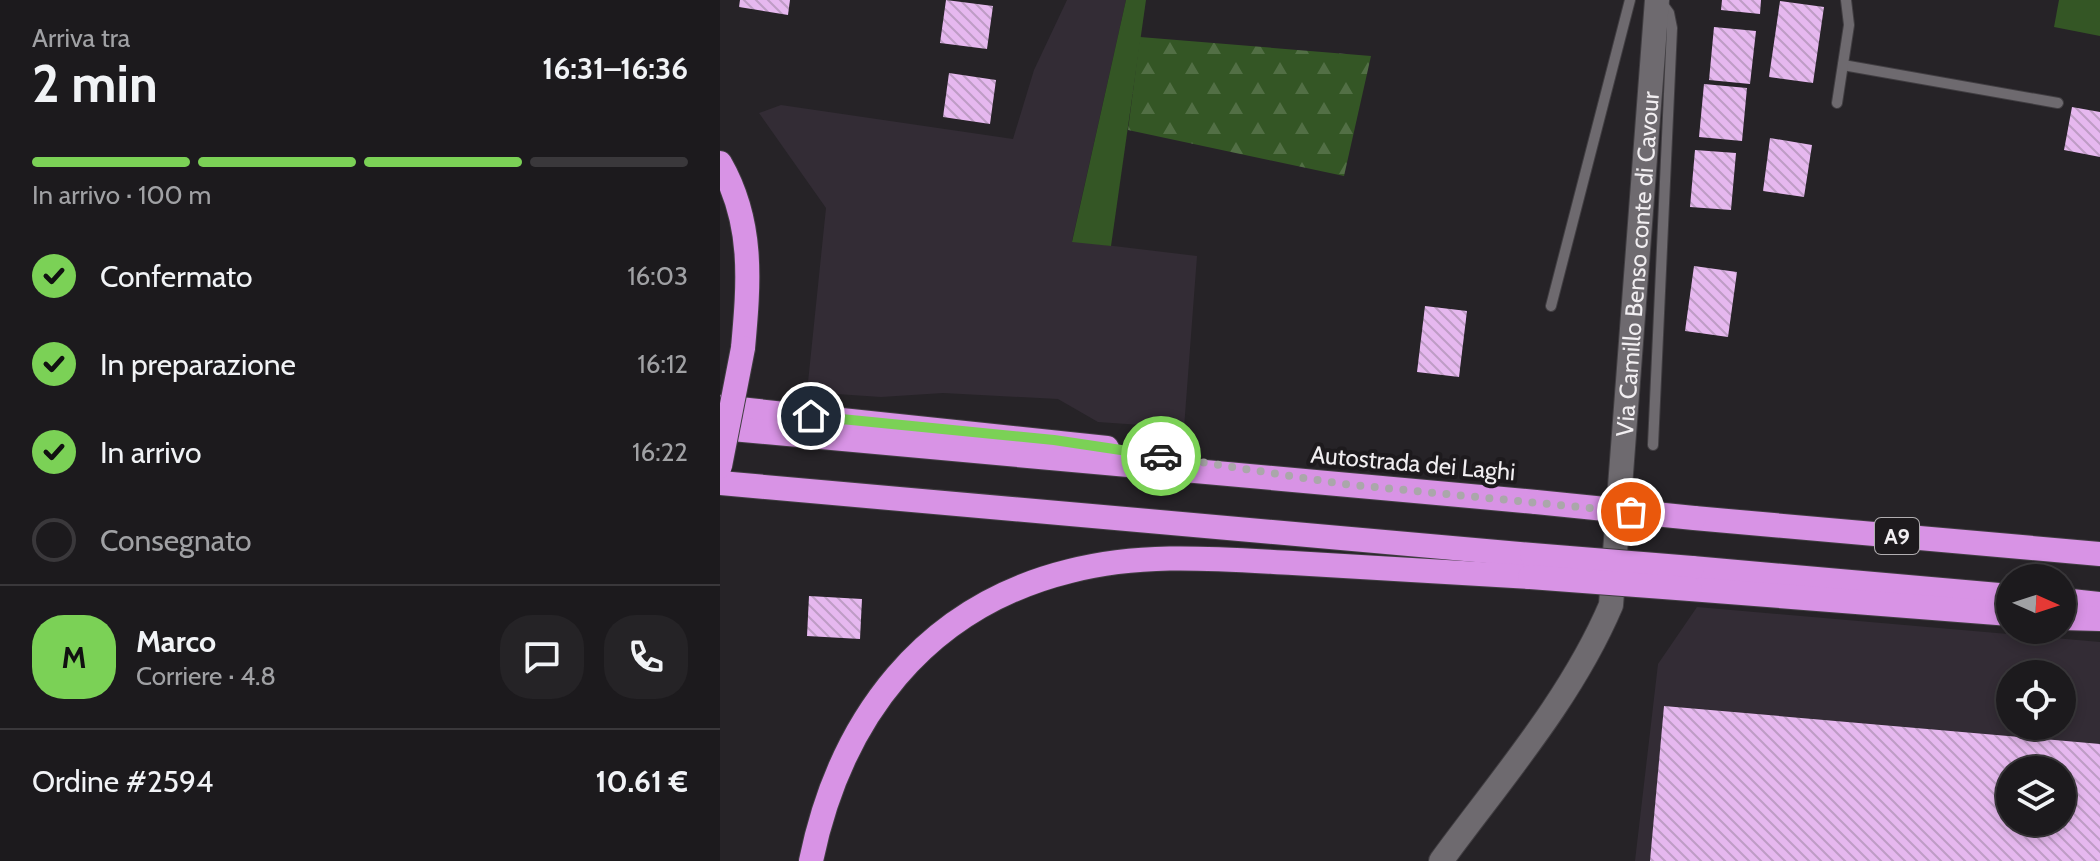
<!DOCTYPE html>
<html lang="it">
<meta charset="utf-8">
<style>
:root{--surface:#1c1a1d;--page:#252326;--text:#f1f3f6;--muted:#a0a1a4;--line:#3a383b;--accent:#7bd156}
body{margin:0;font-family:Cabin,sans-serif;background:var(--page);color:var(--text);height:100vh;display:flex;flex-direction:column;font-size:30px;white-space:nowrap}
*{box-sizing:border-box;margin:0}
p{font-size:26px;color:var(--muted)}
.icon{flex:none;width:44px;height:44px;fill:none;stroke:currentColor;stroke-width:2;stroke-linecap:round;stroke-linejoin:round}
.map{position:relative;flex:1;overflow:hidden}
.panel{display:flex;flex-direction:column;background:var(--surface);width:720px}
.panel>*{flex:none}
.needle{width:52px;rotate:93deg}
.tools{position:absolute;left:1276px;top:564px;display:grid;gap:16px}
.tools a{display:grid;place-items:center;width:80px;height:80px;border-radius:50%;background:var(--surface);box-shadow:0 4px 12px #0003,0 0 0 2px var(--line);font-size:40px}
.pin{position:absolute;display:grid;place-items:center;width:68px;height:68px;color:#fff;margin:-34px;border:4px solid #fff;border-radius:50%;box-shadow:0 2px 8px #0007}
.courier{position:absolute;display:grid;place-items:center;width:80px;height:80px;margin:-40px;border:6px solid #7bd156;border-radius:50%;background:#fff;color:#222;box-shadow:0 2px 10px #0007}
.headline em{font-style:normal;font-weight:700}
.headline div{display:flex;flex-direction:column-reverse}
.headline{display:flex;align-items:center;justify-content:space-between;height:136px;padding:0 32px}
h1{font-size:52px;font-weight:700;line-height:60px}
.bar{display:grid;grid-template-columns:repeat(4,1fr);gap:12px 8px;align-content:center;height:96px;padding:0 32px}
.bar i{height:10px;border-radius:6px;background:var(--line)}
.bar .active{background:var(--accent)}
.bar p{grid-column:span 4}
.line{display:flex;align-items:center;gap:20px;padding:0 32px;border-top:2px solid var(--line)}
.line div{flex:1}
.round{display:grid;place-items:center;flex:none;width:84px;height:84px;border-radius:32px;background:var(--page)}
ol{padding:0 32px;list-style:none}
li{display:flex;align-items:center;gap:24px;height:88px}
li p{margin-inline-start:auto}
li .icon{padding:8px;border-radius:50%;background:var(--accent);color:#111;stroke-width:4}
li:last-child{color:var(--muted)}
li i{width:44px;height:44px;border:4px solid var(--line);border-radius:50%}
main{display:flex;flex:1;min-height:0}
.map>svg:first-child{display:block}
.built{fill:#332c35;fill-rule:evenodd}
.green{fill:#345625}
.forest{fill:url(#forest-firs)}
.building{fill:url(#building-back-hatch);fill-rule:evenodd}
.lines{fill:none;stroke-linecap:round;stroke-linejoin:round}
.lane-casing{stroke:#413e42;stroke-width:12}
.secondary-casing{stroke:#413e42;stroke-width:26}
.highway-casing{stroke:#413e42;stroke-width:26}
.lane{stroke:#6e6a6f;stroke-width:10}
.secondary{stroke:#6e6a6f;stroke-width:24}
.highway{stroke:#d893e5;stroke-width:24}
.highway-bridge-casing{stroke:#413e42;stroke-width:26;stroke-linecap:butt}
.highway-bridge{stroke:#d893e5;stroke-width:24}
.done{stroke:#aaa7aa;stroke-width:8;stroke-dasharray:0 14.4}
.route{stroke:#7bd156;stroke-width:10}
.labels{text-anchor:middle;dominant-baseline:central;stroke-width:8;stroke-linejoin:round;paint-order:stroke}
.shield{fill:#1d1a1d;stroke:#b1aeb1;stroke-width:2}
.shield-label{font-size:22px;font-weight:bold;fill:#f1eef1}
.street-label{font-size:24px;fill:#f1eef1;stroke:#1d1a1d}
</style>
<main>
<section class="panel">
<div class="headline"><div><h1>2 min</h1><p>Arriva tra</p></div><em>16:31–16:36</em></div>
<div class="bar"><i class="active"></i><i class="active"></i><i class="active"></i><i></i><p>In arrivo · 100 m</p></div>
<ol>
<li><svg class="icon" aria-label="check" viewBox="0 0 24 24"><path d="M5 12l5 5 9-10"/></svg>Confermato<p>16:03</p></li>
<li><svg class="icon" aria-label="check" viewBox="0 0 24 24"><path d="M5 12l5 5 9-10"/></svg>In preparazione<p>16:12</p></li>
<li><svg class="icon" aria-label="check" viewBox="0 0 24 24"><path d="M5 12l5 5 9-10"/></svg>In arrivo<p>16:22</p></li>
<li><i></i>Consegnato</li>
</ol>
<div class="line" style="height:144px"><b class="round" style="background:var(--accent);color:#111">M</b><div><b>Marco</b><p>Corriere · 4.8</p></div><a class="round"><svg class="icon" aria-label="chat" viewBox="0 0 24 24"><path d="M4 5h16v11H9l-5 4z"/></svg></a><a class="round"><svg class="icon" aria-label="phone" viewBox="0 0 24 24"><path d="M5 4h4l2 5-3 2q2 4 5 5l2-3 5 2v4C11 20 4 13 5 4z"/></svg></a></div>
<div class="line" style="height:104px"><div>Ordine #2594</div><b>10.61 €</b></div>
</section>
<div class="map">
<svg width="1380" height="861" viewBox="0 0 1380 861">
<defs>
<pattern id="forest-firs" width="22" height="20" patternUnits="userSpaceOnUse" patternTransform="scale(2)"><rect width="22" height="20" fill="#345625"/><path d="M5 1l3.5 6h-7zM16 11l3.5 6h-7z" fill="#526f45"/></pattern>
<pattern id="building-back-hatch" width="6" height="6" patternUnits="userSpaceOnUse" patternTransform="scale(2)"><rect width="6" height="6" fill="#e6b8ef"/><path d="M-1 5l2 2M0 0l6 6M5-1l2 2" fill="none" stroke="#be9cc5"/></pattern>
</defs>
<rect width="100%" height="100%" fill="#262327"/>
<g class="built">
<polygon points="347,0 406,0 352,241 477,256 464,428 378,422 338,399 223,393 161,397 87,392 106,208 39,113 61,105 293,139 314,70"/>
<path d="M977,607L1380,642V861H915L938,664ZM1290,674H1342V726H1290ZM1290,770H1342V822H1290Z"/>
</g>
<g class="green">
<polygon points="406,0 426,0 391,246 352,242"/>
<polygon points="1339,0 1380,0 1380,36 1334,27"/>
</g>
<polygon class="forest" points="420,37 651,56 624,176 408,130"/>
<g class="building">
<polygon points="20,0 70,0 68,15 19,7"/>
<polygon points="226,0 273,6 267,49 220,43"/>
<polygon points="1002,0 1041,0 1040,14 1001,10"/>
<polygon points="1060,1 1104,7 1093,83 1049,77"/>
<polygon points="994,27 1036,31 1030,84 989,80"/>
<polygon points="229,73 276,80 270,124 223,117"/>
<polygon points="984,84 1027,88 1022,141 979,137"/>
<polygon points="1352,107 1380,112 1380,157 1344,150"/>
<polygon points="1050,138 1092,145 1084,197 1043,191"/>
<polygon points="975,150 1016,153 1011,210 970,207"/>
<polygon points="974,266 1017,272 1008,337 965,331"/>
<polygon points="705,306 747,311 739,377 697,372"/>
<polygon points="89,596 142,599 140,639 87,636"/>
<path d="M944,706L1380,744V861H930ZM1290,770H1342V822H1290Z"/>
</g>
<g class="lines">
<defs>
<g id="lane">
<polyline points="1123,65 1338,103"/>
<polyline points="1117,103 1129,25 1126,0"/>
<polyline points="831,306 910,0"/>
<polyline points="933,445 952,28 949,13 941,2"/>
</g>
<g id="secondary">
<path id="s1" d="M721,861C781,779 851,699 891,605L937,0"/>
</g>
<g id="highway">
<path d="M0,163C34,222 29,282 23,348"/>
<polyline points="0,407 387,448"/>
<polyline points="0,428 816,502"/>
<polyline points="0,483 812,555"/>
<polyline points="974,518 1380,554"/>
<polyline points="972,568 1290,596"/>
<polyline points="970,589 1290,614"/>
<polyline points="1342,600 1380,604"/>
<polyline points="1342,618 1380,619"/>
<path d="M91,861C120,719 204,607 350,571C424,552 498,559 573,563C652,568 731,572 810,577"/>
</g>
</defs>
<use href="#lane" class="lane-casing"/>
<use href="#secondary" class="secondary-casing"/>
<use href="#highway" class="highway-casing"/>
<use href="#lane" class="lane"/>
<use href="#secondary" class="secondary"/>
<use href="#highway" class="highway"/>
<defs>
<g id="highway-bridge">
<polyline points="0,466 23,348"/>
<polyline points="816,502 974,518"/>
<polyline points="812,555 972,568"/>
<polyline points="810,577 970,589"/>
</g>
</defs>
<use href="#highway-bridge" class="highway-bridge-casing"/>
<use href="#highway-bridge" class="highway-bridge"/>
</g>
<g class="lines">
<polyline class="done" points="441,456 623,484 911,512"/>
<polyline class="route" points="91,416 334,440 441,456"/>
</g>
<g class="labels">
<rect class="shield" x="1155" y="518" width="44" height="36" rx="6"/>
<g class="shield-label">
<text x="1177" y="536">A9</text>
</g>
<g class="street-label">
<text stroke="none"><textPath href="#s1" startOffset="650">Via Camillo Benso conte di Cavour</textPath></text>
<text transform="translate(693 463) rotate(5)">Autostrada dei Laghi</text>
</g>
</g>
</svg>
<div class="tools">
<a><svg class="needle" viewBox="-14 -14 28 28"><path d="M0-13l5 13h-10z" fill="#e53935"/><path d="M0 13l5-13h-10z" fill="#a0a1a4"/></svg></a>
<a><svg class="icon" aria-label="locate" viewBox="0 0 24 24"><circle cx="12" cy="12" r="6"/><path d="M12 2v4M12 18v4M2 12h4M18 12h4"/></svg></a>
<a><svg class="icon" aria-label="layers" viewBox="0 0 24 24"><path d="M12 4l9 5-9 5-9-5zM3 14l9 5 9-5"/></svg></a>
</div>
<div class="pin" style="left:911px;top:512px;background:#ea580c"><svg class="icon" aria-label="bag" viewBox="0 0 24 24"><path d="M5 8h14l-1 12H6zM9 8a3 3 0 0 1 6 0"/></svg></div>
<div class="pin" style="left:91px;top:416px;background:#1f2937"><svg class="icon" aria-label="home" viewBox="0 0 24 24"><path d="M3 11l9-7 9 7M6 9v11h12V9"/></svg></div>
<div class="courier" style="left:441px;top:456px"><svg class="icon" aria-label="car" viewBox="0 0 24 24"><path d="M5 17H2v-5l4-1 3-4h7l3 4 3 1v5h-3M9 17h6M6 11h13"/><circle cx="7" cy="17" r="2"/><circle cx="17" cy="17" r="2"/></svg></div>
</div>
</main>
